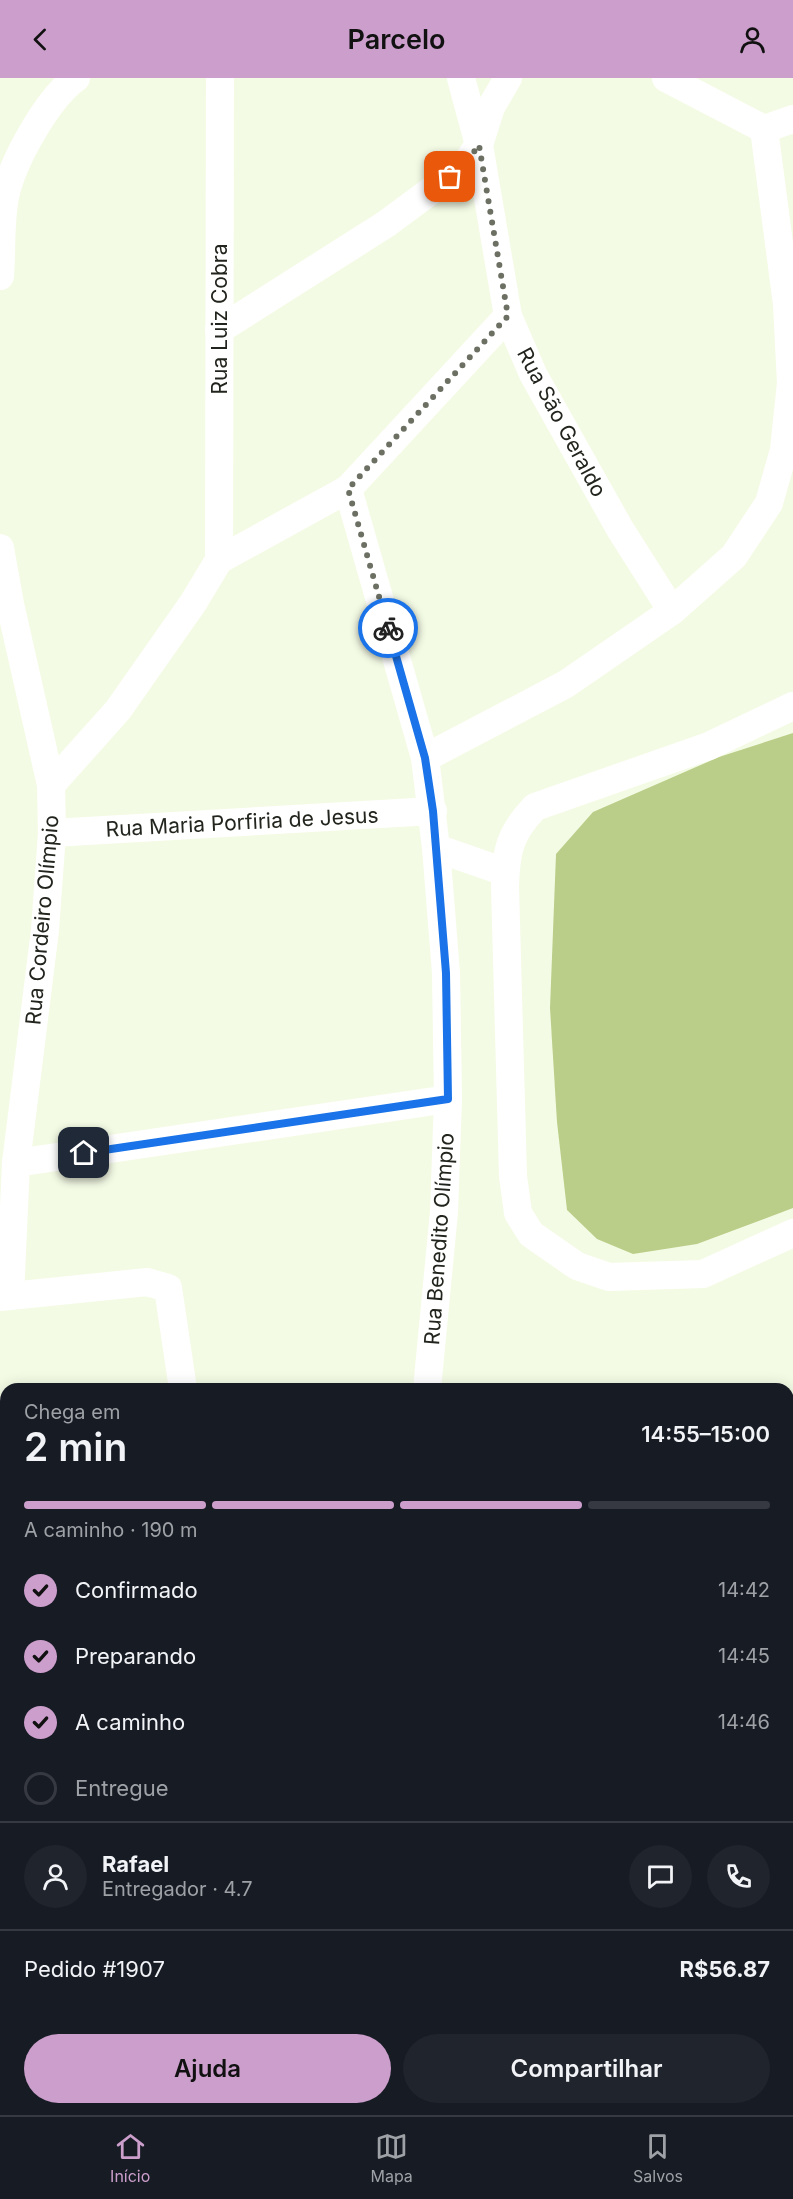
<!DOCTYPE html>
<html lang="pt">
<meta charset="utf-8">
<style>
:root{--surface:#171b24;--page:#20242c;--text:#f1f3f6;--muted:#9ea1a6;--line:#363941;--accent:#cc9ecc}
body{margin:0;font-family:Inter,sans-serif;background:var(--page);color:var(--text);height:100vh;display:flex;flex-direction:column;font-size:22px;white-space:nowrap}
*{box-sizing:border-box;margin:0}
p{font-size:20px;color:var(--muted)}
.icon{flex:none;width:33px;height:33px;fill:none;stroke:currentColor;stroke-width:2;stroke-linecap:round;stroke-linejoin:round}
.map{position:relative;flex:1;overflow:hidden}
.details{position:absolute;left:0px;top:1305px;width:794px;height:732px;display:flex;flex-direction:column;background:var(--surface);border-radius:18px 18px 0 0;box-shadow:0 3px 15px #0003}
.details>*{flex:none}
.pin{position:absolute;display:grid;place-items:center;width:51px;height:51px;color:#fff;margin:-26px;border-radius:12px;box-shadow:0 3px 9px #0006}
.courier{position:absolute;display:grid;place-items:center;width:60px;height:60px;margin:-30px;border:4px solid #1a73e8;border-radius:50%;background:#fff;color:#222;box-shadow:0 2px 8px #0007}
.headline em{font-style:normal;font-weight:600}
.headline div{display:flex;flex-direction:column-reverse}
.headline{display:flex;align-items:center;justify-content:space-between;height:102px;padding:0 24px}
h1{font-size:39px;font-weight:600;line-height:45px}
.bar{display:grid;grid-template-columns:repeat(4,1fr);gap:9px 6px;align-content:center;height:72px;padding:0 24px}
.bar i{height:8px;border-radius:4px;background:var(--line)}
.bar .active{background:var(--accent)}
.bar p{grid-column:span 4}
.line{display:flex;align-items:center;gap:15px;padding:0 24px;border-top:2px solid var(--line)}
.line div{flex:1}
.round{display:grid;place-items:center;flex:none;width:63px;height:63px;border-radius:32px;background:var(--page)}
ol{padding:0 24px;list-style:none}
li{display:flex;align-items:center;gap:18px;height:66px}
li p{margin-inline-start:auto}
li .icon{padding:6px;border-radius:50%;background:var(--accent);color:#111;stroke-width:4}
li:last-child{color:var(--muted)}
li i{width:33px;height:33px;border:3px solid var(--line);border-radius:50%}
.cta{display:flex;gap:12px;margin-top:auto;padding:12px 24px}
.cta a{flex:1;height:69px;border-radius:36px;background:var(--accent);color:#111;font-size:24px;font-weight:600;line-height:69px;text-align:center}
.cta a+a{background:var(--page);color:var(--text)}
header{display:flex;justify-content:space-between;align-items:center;height:78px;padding:0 24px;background:var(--accent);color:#111;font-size:27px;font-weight:600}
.dock{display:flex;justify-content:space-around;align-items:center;height:84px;border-top:2px solid var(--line);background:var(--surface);font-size:16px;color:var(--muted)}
.dock a{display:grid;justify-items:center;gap:3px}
.dock .active{color:var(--accent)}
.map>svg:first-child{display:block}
.built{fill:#e9f2d5}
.green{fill:#bace89}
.water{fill:#f0a7e9}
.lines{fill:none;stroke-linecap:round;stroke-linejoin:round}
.river{stroke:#f0a7e9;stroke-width:54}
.street{stroke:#fff;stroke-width:28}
.wall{fill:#a5ba6c}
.shaded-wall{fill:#869758}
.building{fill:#c0d87d;stroke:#869758;stroke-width:1.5}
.done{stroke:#6c7063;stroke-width:6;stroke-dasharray:0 10.8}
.route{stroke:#1a73e8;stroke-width:8}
.labels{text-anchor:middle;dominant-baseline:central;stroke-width:4.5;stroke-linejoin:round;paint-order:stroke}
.street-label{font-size:21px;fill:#22251d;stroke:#fff}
</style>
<header><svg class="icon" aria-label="back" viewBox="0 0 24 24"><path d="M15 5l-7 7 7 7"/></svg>Parcelo<svg class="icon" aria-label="person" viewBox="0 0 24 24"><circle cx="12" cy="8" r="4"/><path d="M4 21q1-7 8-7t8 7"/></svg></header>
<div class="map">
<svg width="793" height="2037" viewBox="0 0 793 2037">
<rect width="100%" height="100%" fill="#f4fbe5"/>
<polygon class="built" points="6,1720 6,2031 249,2031 225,2037 0,2037 0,1721"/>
<g class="green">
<polygon points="793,655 793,1130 697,1166 633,1176 597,1161 567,1132 557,1044 550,930 556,776 593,734 719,679"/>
<polygon points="793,1581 793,1904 788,1907 788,1584"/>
<polygon points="793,1952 793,2037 655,2037 653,2031 788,2031 788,1955"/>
<polygon points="249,2031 519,2031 505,2037 225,2037"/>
</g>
<polygon class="water" points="793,1648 793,1719 788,1709 788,1650"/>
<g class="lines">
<g class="river">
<polyline points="788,1927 793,1925"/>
<polyline points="557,2037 572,2031"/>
</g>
<g class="street">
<polyline points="461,0 479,67 508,238 533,296 620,451 672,533"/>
<polyline points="666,0 764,51"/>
<polyline points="764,51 793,41"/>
<path d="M0,198C2,172 0,144 5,119C12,84 47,21 76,0"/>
<polyline points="219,252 386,146 463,89 479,67 491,29 508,0"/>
<polyline points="348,411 425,680 436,770 446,895 448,1021 444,1134 427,1311"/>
<polyline points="0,470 10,526 51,707 52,755 45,852 16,1085 10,1218"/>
<polyline points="219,482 220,0"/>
<path d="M793,628L709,668L535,729C510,755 506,772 505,808L513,1098L518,1135L531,1156L577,1188L609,1199L703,1196L793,1155"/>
<polyline points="425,680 566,606 672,533 734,478 769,425 784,372 791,305 787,226 764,51"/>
<polyline points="51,707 118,632 193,525 219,482 348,411 508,238"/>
<polyline points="52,755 433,733"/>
<polyline points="436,770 505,794"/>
<polyline points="16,1085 448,1021"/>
<polyline points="0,1219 147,1204 168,1210 183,1311"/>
<polyline points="788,1411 793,1409"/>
</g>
</g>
<polygon class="wall" points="6,1972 6,2031 201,2031 200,2036 194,2037 0,2037 0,1973"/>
<polygon class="shaded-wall" points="159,2031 201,2031 200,2036 194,2037 134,2037"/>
<g class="building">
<polygon points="6,1972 6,2026 0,2002 0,1973"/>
<polygon points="7,2031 159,2031 134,2037 9,2037"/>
</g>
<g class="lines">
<polyline class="done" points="388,550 348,411 508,238 479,67 463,89 450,99"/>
<polyline class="route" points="84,1075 448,1021 446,895 433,733 425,680 388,550"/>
</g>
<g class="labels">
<g class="street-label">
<text transform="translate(219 241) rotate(-90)">Rua Luiz Cobra</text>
<text transform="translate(562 344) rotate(62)">Rua São Geraldo</text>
<text transform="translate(242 744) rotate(-3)">Rua Maria Porfiria de Jesus</text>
<text transform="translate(42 842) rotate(-85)">Rua Cordeiro Olímpio</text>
<text transform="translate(439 1161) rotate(-86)">Rua Benedito Olímpio</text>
</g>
</g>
</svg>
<div class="pin" style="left:450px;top:99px;background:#ea580c"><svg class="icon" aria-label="bag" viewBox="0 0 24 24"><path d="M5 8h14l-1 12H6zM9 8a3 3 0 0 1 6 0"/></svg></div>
<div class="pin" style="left:84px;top:1075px;background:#1f2937"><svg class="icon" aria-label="home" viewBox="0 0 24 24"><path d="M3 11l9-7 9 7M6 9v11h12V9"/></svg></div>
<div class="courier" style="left:388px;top:550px"><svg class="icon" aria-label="bike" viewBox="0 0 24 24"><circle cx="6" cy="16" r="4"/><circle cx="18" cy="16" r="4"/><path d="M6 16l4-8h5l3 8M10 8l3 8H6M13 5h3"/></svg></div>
<section class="details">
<div class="headline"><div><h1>2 min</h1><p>Chega em</p></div><em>14:55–15:00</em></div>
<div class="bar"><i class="active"></i><i class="active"></i><i class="active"></i><i></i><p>A caminho · 190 m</p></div>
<ol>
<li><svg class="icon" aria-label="check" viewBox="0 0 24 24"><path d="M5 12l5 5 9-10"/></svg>Confirmado<p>14:42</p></li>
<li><svg class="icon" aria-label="check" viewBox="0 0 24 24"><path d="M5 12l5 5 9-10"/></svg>Preparando<p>14:45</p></li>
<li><svg class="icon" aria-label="check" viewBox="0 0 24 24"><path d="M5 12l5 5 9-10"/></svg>A caminho<p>14:46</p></li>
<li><i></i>Entregue</li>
</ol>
<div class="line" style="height:108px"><a class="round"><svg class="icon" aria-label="person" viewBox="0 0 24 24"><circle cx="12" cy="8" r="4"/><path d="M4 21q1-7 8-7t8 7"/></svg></a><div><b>Rafael</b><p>Entregador · 4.7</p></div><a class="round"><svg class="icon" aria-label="chat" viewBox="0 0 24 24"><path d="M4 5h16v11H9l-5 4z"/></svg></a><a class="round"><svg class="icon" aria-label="phone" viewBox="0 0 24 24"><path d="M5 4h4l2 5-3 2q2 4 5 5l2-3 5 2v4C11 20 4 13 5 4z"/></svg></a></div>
<div class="line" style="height:78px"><div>Pedido #1907</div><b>R$56.87</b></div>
<div class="cta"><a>Ajuda</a><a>Compartilhar</a></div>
</section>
</div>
<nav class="dock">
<a class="active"><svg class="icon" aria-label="home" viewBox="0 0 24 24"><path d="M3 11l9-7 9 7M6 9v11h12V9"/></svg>Início</a>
<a><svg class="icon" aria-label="map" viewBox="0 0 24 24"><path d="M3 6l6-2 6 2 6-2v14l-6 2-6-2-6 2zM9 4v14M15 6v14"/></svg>Mapa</a>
<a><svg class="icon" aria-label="saved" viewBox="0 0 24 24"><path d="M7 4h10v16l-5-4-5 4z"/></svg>Salvos</a>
</nav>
